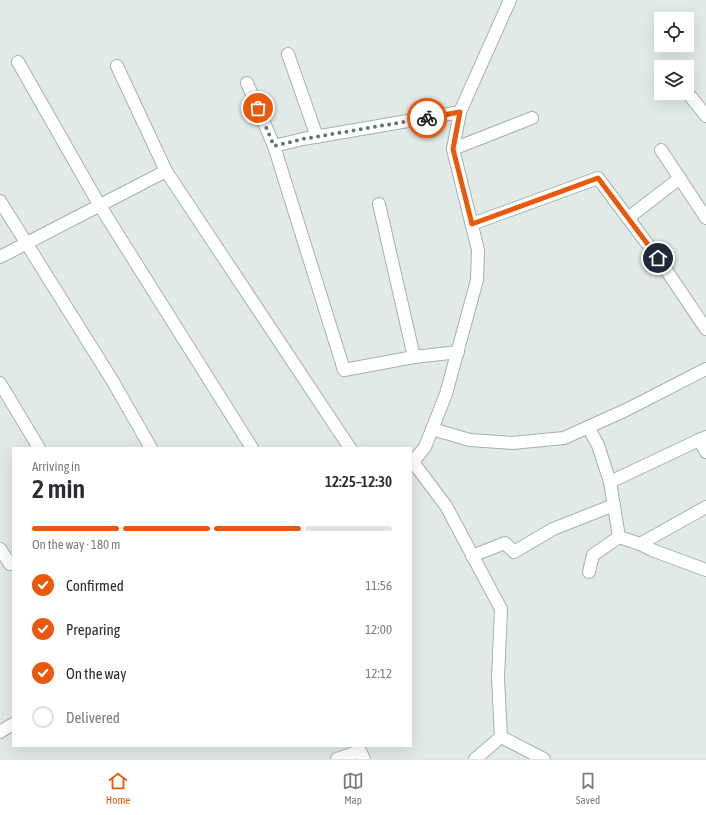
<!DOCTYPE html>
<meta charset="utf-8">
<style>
:root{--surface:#fff;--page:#f2f2f3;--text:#2b2b33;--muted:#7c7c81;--line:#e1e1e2;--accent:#ea580c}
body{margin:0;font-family:"Asap Condensed",sans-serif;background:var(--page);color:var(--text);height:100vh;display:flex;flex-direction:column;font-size:15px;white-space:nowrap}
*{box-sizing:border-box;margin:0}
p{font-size:13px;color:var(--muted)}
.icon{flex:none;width:22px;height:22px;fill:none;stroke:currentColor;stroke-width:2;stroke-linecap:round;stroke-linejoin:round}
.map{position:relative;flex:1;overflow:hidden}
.sheet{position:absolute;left:12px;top:447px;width:400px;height:300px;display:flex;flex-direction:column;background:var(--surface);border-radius:0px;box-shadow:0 4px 16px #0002}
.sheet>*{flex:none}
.buttons{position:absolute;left:654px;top:12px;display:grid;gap:8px}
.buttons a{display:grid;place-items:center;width:40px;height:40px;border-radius:0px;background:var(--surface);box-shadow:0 4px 16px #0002;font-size:20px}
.pin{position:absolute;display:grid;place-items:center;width:34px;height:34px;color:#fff;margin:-17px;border:2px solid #fff;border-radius:50%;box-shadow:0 1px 4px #0007}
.courier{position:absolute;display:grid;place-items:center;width:40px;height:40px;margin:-20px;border:3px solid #ea580c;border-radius:50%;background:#fff;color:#222;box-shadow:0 1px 5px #0007}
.head em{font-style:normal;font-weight:600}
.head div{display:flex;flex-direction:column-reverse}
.head{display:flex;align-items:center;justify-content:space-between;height:68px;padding:0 20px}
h1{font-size:26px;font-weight:600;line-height:30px}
.bar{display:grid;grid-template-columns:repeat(4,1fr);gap:6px 4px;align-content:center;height:48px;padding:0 20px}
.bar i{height:5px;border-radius:3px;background:var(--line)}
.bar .current{background:var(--accent)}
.bar p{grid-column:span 4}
ol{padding:0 20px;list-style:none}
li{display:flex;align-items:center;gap:12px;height:44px}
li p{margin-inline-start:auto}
li .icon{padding:4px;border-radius:50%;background:var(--accent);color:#fff;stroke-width:4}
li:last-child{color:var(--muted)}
li i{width:22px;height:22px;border:2px solid var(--line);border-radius:50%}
.tabs{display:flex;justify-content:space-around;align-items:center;height:56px;border-top:1px solid var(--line);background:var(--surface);font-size:11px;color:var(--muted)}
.tabs a{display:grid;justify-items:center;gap:2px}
.tabs .current{color:var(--accent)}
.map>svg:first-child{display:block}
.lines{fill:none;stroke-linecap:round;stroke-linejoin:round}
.minor-casing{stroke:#a5b1ae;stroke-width:14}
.minor{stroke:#fff;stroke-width:12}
.done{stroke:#667773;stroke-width:4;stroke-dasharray:0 7.2}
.route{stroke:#ea580c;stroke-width:5}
</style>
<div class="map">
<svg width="706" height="759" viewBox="0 0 706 759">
<rect width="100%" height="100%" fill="#e2eae7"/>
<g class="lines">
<defs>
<g id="minor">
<polyline points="288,54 317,137"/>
<polyline points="18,62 100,206 252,448"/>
<polyline points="117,66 166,171 350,448"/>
<polyline points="247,83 274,146 344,370 414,357 379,204"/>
<polyline points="691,97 706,116"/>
<polyline points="274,146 303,139 460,112 510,0"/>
<polyline points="453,149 532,118"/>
<polyline points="661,150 706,218"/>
<polyline points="0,201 112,380 151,448"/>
<polyline points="628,218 680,178"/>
<polyline points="472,224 598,178 658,258 706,329"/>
<polyline points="0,257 166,171"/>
<polyline points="414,357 458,352"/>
<polyline points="0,383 39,448"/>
<polyline points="588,427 598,445 610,482"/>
<polyline points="432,429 470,440 512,443 564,438 626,410 706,369"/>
<polyline points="706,437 699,440 706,452"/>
<polyline points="413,462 446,506 501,609 498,678 501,737 544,759"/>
<polyline points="411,464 425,447 446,394 477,280 478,250 453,149 460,112"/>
<polyline points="619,537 610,482 699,440"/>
<polyline points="640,544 706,507"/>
<polyline points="0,549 10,564"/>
<polyline points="472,556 505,543 514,552 553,529 614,505"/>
<polyline points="589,572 593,555 619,537 640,544 652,550 706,570"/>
<polyline points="0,732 13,724"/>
<polyline points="337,759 360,751 364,759"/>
<polyline points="475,759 501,737"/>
</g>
</defs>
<use href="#minor" class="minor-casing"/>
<use href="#minor" class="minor"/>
</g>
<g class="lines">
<polyline class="done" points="258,108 274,146 303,139 427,118"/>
<polyline class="route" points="427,118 460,112 453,149 472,224 598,178 658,258"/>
</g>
</svg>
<div class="buttons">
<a><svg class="icon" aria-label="locate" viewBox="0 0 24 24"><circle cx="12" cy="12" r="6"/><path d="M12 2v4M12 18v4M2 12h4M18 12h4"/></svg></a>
<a><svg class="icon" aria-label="layers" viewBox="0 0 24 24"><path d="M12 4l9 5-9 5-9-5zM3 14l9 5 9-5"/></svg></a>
</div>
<div class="pin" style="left:258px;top:108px;background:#ea580c"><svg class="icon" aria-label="bag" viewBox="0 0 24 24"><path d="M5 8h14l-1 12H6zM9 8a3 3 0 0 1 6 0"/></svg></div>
<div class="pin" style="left:658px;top:258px;background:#1f2937"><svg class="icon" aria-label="home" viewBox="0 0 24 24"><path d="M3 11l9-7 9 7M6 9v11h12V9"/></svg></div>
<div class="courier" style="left:427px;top:118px"><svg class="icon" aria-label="bike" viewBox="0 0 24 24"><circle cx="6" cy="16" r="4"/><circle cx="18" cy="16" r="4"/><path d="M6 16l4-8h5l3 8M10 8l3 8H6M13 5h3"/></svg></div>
<section class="sheet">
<div class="head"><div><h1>2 min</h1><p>Arriving in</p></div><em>12:25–12:30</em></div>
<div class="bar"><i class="current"></i><i class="current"></i><i class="current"></i><i></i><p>On the way · 180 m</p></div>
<ol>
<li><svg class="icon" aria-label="check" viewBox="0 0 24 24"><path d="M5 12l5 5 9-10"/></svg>Confirmed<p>11:56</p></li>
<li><svg class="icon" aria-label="check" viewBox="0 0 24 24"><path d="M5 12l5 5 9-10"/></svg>Preparing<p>12:00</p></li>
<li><svg class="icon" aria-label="check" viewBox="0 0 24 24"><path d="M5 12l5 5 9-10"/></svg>On the way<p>12:12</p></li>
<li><i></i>Delivered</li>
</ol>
</section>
</div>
<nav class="tabs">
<a class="current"><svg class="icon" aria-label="home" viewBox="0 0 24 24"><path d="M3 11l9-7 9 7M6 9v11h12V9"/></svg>Home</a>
<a><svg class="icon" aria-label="map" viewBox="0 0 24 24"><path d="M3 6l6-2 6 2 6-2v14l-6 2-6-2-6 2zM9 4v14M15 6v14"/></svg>Map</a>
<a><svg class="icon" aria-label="saved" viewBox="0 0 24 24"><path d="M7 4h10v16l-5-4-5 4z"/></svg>Saved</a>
</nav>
